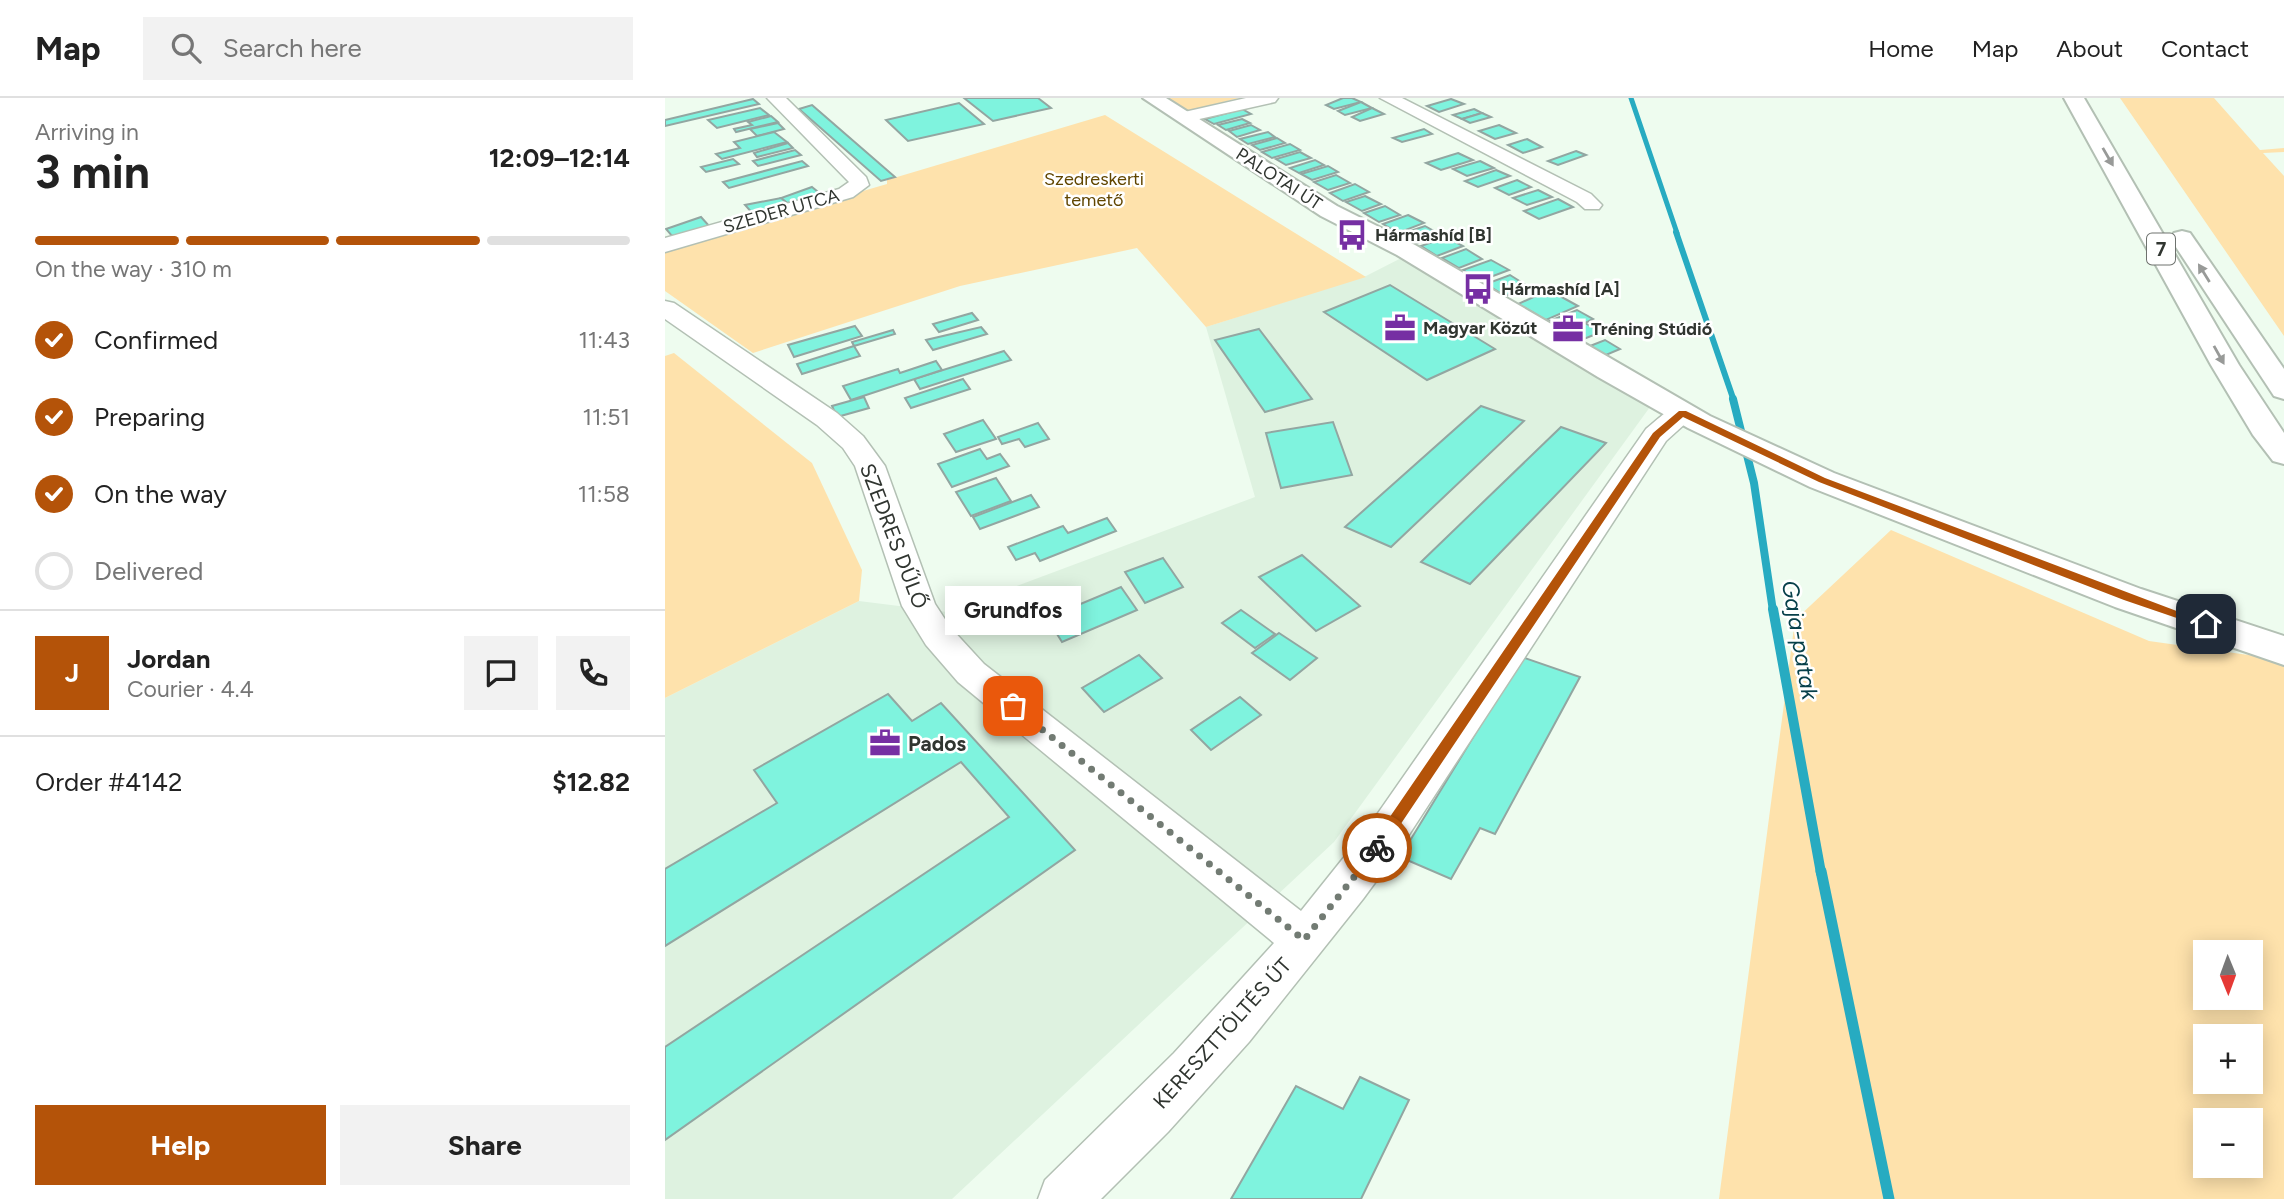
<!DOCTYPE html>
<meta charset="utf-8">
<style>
:root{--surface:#fff;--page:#f2f2f2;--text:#222;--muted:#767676;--line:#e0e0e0;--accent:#b45309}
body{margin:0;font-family:Figtree,sans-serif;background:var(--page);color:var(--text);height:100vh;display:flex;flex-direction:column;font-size:26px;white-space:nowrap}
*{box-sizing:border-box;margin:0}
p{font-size:23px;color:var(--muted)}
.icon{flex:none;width:38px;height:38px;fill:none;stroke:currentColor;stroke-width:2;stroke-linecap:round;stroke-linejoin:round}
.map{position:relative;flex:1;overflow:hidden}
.side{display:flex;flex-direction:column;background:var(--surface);width:665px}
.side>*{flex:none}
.needle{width:46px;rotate:179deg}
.controls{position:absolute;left:1528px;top:842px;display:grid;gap:14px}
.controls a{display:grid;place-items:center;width:70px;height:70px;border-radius:0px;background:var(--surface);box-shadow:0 4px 18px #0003;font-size:35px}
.pin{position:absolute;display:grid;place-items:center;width:60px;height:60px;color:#fff;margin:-30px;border-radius:14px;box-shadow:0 4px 10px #0006}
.courier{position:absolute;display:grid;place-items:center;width:70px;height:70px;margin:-35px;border:5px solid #b45309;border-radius:50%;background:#fff;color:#222;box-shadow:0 2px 9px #0007}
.bubble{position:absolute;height:49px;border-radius:0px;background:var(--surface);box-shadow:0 4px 18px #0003;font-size:23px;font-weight:700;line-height:49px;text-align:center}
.headline em{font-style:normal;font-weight:700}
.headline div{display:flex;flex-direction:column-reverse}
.headline{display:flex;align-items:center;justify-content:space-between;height:119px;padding:0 35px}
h1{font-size:46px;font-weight:700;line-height:52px}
.bar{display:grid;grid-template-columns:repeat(4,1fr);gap:10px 7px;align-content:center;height:84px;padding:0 35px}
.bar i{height:9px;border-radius:5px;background:var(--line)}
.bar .on{background:var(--accent)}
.bar p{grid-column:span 4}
.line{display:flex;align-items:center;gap:18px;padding:0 35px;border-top:2px solid var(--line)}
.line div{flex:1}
.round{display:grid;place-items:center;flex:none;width:74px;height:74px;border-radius:0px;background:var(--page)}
ol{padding:0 35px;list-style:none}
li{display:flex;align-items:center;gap:21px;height:77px}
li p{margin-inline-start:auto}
li .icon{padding:7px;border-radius:50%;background:var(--accent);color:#fff;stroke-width:4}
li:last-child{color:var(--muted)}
li i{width:38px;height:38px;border:4px solid var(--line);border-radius:50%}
.action{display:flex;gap:14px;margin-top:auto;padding:14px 35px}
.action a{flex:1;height:80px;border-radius:0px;background:var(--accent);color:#fff;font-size:28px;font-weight:700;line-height:80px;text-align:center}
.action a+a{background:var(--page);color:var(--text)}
header{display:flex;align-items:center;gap:42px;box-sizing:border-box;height:98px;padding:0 35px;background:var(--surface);border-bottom:2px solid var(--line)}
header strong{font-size:33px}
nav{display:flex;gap:38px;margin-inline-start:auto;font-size:24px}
.search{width:490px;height:63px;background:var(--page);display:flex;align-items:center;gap:18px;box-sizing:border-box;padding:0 24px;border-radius:0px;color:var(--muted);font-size:26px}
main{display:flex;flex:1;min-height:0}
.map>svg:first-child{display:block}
.built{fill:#def2e0}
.green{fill:#fee2ac;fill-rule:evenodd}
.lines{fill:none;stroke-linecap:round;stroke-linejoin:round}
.stream-far4{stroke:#27abc1;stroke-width:5}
.stream-far3{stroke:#27abc1;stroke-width:6}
.stream-far2{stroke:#27abc1;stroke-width:8}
.stream-far1{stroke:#27abc1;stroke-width:10}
.stream{stroke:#27abc1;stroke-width:11}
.building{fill:#7ff3de;stroke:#92a6a1;stroke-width:2}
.minor-casing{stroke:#b3c0b4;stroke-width:3}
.secondary-casing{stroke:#b3c0b4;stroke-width:4}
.primary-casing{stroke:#b3c0b4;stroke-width:4}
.minor{fill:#fff;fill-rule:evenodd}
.secondary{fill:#fff;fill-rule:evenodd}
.primary{fill:#fff;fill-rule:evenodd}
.oneway{fill:#989a98}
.route{fill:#b45309}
.done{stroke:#727b73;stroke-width:7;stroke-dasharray:0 12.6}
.labels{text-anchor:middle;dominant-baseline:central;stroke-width:5;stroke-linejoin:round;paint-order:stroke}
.far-park-label{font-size:18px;fill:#614600;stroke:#fff}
.far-street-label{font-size:18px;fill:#303530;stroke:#fff}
.far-poi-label{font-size:18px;font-weight:bold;fill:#303530;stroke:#fff;text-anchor:start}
.shield{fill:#fff;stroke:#6e726e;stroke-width:2}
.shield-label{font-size:19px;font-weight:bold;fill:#303530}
.street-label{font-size:21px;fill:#303530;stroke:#fff}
.poi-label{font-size:21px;font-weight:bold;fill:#303530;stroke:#fff;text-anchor:start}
.water-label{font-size:23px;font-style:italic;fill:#07404a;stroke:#fff}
</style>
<header>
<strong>Map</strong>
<div class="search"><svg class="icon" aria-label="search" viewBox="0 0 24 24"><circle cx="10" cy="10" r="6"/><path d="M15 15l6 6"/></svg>Search here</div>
<nav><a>Home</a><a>Map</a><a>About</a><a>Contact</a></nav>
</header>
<main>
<section class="side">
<div class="headline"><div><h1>3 min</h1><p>Arriving in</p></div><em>12:09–12:14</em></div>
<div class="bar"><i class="on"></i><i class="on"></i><i class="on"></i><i></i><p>On the way · 310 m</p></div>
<ol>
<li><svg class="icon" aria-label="check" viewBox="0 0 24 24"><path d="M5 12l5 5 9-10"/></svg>Confirmed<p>11:43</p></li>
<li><svg class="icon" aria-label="check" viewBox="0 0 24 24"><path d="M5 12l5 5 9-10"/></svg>Preparing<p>11:51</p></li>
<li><svg class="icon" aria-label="check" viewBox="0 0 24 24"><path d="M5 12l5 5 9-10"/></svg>On the way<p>11:58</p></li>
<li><i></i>Delivered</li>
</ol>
<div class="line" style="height:126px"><b class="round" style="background:var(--accent);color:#fff">J</b><div><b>Jordan</b><p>Courier · 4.4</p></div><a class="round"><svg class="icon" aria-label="chat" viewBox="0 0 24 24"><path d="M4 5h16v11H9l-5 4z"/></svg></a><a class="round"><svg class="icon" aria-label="phone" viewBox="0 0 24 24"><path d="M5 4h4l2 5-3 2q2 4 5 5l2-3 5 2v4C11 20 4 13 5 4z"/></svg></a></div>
<div class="line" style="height:91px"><div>Order #4142</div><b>$12.82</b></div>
<div class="action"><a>Help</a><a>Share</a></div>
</section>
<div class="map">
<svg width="1619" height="1101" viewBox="0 0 1619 1101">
<rect width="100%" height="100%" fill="#eefcef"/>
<polygon class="built" points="752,152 949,268 985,309 669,744 287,1101 0,1101 0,600 194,503 282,514 590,399 541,229 701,178"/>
<g class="green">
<polygon points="501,0 574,0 522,13"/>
<polygon points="1455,0 1549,0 1595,52 1619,50 1619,54 1598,55 1619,78 1619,238"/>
<polygon points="440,17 701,179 541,229 472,150 295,188 88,255 0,193 0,151 222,86 222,82"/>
<polygon points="9,255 147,365 197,472 194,503 0,600 0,258"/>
<path d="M1226,432L1484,543L1619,562V1101H1054L1130,522ZM1540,854H1586V900H1540ZM1540,938H1586V984H1540ZM1540,1022H1586V1068H1540Z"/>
</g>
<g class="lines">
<polyline class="stream-far4" points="966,0 1012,135"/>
<polyline class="stream-far3" points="1011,134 1069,303"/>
<polyline class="stream-far2" points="1068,301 1089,385 1108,513"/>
<polyline class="stream-far1" points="1108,511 1156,775"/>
<polyline class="stream" points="1156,773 1224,1101"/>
</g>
<g class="building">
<polygon points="299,0 373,0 386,10 328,23"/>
<polygon points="678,0 687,0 696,4 669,11 661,7"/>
<polygon points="88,1 94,6 0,28 0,22"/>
<polygon points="786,1 799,6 774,14 762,8"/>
<polygon points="696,4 707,10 680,17 673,13"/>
<polygon points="294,5 319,26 243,43 221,22"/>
<polygon points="147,7 230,79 216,83 134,11"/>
<polygon points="95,10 104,17 52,30 43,22"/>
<polygon points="707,10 719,16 695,23 687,19"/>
<polygon points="577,11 586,16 549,26 540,21"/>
<polygon points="809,11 817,15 797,21 788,17"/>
<polygon points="817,15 826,19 805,25 797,21"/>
<polygon points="106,18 113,24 71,34 69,31 87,27 83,24"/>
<polygon points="577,21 585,25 561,32 553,27"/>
<polygon points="113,25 119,31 92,38 85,31"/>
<polygon points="586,27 595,32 572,39 564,33"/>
<polygon points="834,27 851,35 830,41 814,33"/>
<polygon points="759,31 767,36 737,44 728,40"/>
<polygon points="109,34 122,44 57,61 51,56 75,50 69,44"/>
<polygon points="603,34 610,39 583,46 575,41"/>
<polygon points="612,40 620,45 595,52 587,47"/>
<polygon points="862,41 877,49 858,55 843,47"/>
<polygon points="123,45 128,50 92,59 89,55"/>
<polygon points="625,46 635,52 607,60 597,54"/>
<polygon points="130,52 136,57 93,68 88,63"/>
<polygon points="911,53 921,57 893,67 883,63"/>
<polygon points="635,54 646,60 621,67 611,61"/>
<polygon points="793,55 808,62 776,72 761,65"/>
<polygon points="68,61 74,66 41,74 36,69"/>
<polygon points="650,62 659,67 634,75 625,70"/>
<polygon points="137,63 143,68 64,90 58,84"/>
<polygon points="815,63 829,70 802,78 788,71"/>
<polygon points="663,68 673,74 647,82 636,76"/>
<polygon points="831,72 845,78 813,89 800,83"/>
<polygon points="671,77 685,85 663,92 649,84"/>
<polygon points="852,82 866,89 844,97 830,90"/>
<polygon points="690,86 704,94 678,103 665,95"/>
<polygon points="147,89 158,98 122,105 116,100"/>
<polygon points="873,92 887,99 862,107 848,100"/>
<polygon points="700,98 716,106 697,113 681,104"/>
<polygon points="116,100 122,105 111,108 114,111 90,118 80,107"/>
<polygon points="893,101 908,109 874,121 859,113"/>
<polygon points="720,108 735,117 714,124 699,115"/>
<polygon points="743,117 759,125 733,135 718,126"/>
<polygon points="36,119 46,130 7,138 1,131"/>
<polygon points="760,128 776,137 752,145 736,136"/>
<polygon points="781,139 798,148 772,158 756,148"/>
<polygon points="801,151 817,161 794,170 777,160"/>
<polygon points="826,162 844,172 815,183 798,172"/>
<polygon points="845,177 864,189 840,198 821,186"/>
<polygon points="725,187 830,251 762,282 659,214"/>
<polygon points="884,192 913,208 881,222 853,206"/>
<polygon points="912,212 928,221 920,225 936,234 914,243 882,224"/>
<polygon points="307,215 313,222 274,234 268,226"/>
<polygon points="190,228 197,238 129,259 123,247"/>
<polygon points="316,229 322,236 268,252 261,242"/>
<polygon points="594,231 647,301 600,314 550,242"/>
<polygon points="228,232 230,236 189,248 187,244"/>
<polygon points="940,242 955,251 941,257 925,248"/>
<polygon points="189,248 195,258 137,276 132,266"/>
<polygon points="339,253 346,262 255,291 249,281"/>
<polygon points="271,263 277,272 186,302 178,288 233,271 235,275"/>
<polygon points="298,281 305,291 246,310 240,300"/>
<polygon points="199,299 204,310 172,319 167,308"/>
<polygon points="816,308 859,323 726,449 680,429"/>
<polygon points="318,322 331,341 291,354 279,336"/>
<polygon points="668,324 687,377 616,390 601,335"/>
<polygon points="373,325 384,341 360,349 354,341 337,346 333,339"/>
<polygon points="896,329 941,345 805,486 756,464"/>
<polygon points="315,351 322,361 335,356 344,368 287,389 273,366"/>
<polygon points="331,380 346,403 306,418 291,394"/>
<polygon points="366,397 374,409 315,431 308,419"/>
<polygon points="442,420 451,433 375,463 370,455 351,462 343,449 398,428 403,435"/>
<polygon points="637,457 695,508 651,533 594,479"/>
<polygon points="498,460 518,489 480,505 460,474"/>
<polygon points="456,489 472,512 397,544 382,520"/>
<polygon points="576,512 610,536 590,550 557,525"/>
<polygon points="614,535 652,560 625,582 587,555"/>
<polygon points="474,557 497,580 439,614 417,590"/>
<polygon points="857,559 915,579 830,736 815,730 786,781 735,759"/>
<polygon points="223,596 247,623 276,605 410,752 0,1042 0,949 344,719 296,664 0,848 0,771 112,705 89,672"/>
<polygon points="575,599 596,617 546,652 526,632"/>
<polygon points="695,979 744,1002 696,1101 566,1101 631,988 678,1011"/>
</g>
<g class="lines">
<defs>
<g id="minor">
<polygon points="102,0 121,0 201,79 204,87 188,99 0,154 0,140 174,91 184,84"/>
<polygon points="581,0 613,0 610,4 521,24 512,19 515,15"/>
<polygon points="715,0 737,0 926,96 937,107 934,111 920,111 912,104"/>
<path d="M0,203L9,205L172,315L198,338L220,368L270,506L285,529L319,566L636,813L704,728L981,331C996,319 1008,304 1028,309L1032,315L1001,343L734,752L698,801L584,944L503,1034L436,1101H373L380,1082L509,955L609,845L293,584L261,547L237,508L190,368L178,350L152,327L0,221Z"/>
</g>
<polygon id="secondary" points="478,0 501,0 672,108 750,147 1045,318 1169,375 1476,491 1619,538 1619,567 1450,509 1145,389 1023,330 933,279 732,157 656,118"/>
<g id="primary">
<polygon points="1399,0 1419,0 1574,267 1619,335 1619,366 1608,363 1588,337 1546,267"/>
<polygon points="1517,133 1525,135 1619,271 1619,301 1609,298 1505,140 1509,135"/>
</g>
</defs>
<use href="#minor" class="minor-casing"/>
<use href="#secondary" class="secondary-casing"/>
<use href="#primary" class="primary-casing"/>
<use href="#minor" class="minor"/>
<use href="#secondary" class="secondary"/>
<use href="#primary" class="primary"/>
</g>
<defs><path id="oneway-solid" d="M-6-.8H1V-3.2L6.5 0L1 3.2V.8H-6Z" transform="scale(1.75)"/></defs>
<g class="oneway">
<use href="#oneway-solid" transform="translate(1443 59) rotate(60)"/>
<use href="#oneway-solid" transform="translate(1539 175) rotate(-122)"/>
<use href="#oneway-solid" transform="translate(1554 257) rotate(61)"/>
</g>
<polygon class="route" points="1014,313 1021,313 1160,380 1546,526 1541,530 1459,502 1154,384 1018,319 995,339 717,754 707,754 707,745 988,335"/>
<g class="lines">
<polyline class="done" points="348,608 639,842 712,750"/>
</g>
<defs>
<symbol id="bus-bare" viewBox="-9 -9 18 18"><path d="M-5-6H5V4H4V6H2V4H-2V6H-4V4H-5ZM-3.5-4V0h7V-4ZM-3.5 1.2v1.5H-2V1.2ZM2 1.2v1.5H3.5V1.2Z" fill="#762fa3" stroke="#fff" stroke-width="2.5" paint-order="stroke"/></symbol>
<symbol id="office-bare" viewBox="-9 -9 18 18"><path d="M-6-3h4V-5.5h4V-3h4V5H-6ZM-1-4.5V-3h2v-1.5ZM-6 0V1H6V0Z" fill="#762fa3" stroke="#fff" stroke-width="2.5" paint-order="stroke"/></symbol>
</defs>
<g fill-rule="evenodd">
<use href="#bus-bare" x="665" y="115" width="44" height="44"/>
<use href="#bus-bare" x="791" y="169" width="44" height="44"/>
<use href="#office-bare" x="713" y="208" width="44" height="44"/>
<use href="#office-bare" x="881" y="209" width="44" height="44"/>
<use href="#office-bare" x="198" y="623" width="44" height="44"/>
</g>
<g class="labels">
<g class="far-park-label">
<text x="429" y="81">Szedreskerti<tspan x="429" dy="21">temető</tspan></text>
</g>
<g class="far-street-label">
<text transform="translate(614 81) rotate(33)">PALOTAI ÚT</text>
<text transform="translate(116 113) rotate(-16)">SZEDER UTCA</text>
</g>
<g class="far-poi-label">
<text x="710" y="137">Hármashíd [B]</text>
<text x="836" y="191">Hármashíd [A]</text>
<text x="758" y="230">Magyar Közút</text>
<text x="926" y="231">Tréning Stúdió</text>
</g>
<rect class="shield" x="1482" y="135.5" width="28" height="31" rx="5"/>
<g class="shield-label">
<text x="1496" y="151">7</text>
</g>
<g class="street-label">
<text transform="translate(229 438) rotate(69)">SZEDRES DŰLŐ</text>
<text transform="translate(557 935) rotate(-48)">KERESZTTÖLTÉS ÚT</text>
</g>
<g class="poi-label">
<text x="243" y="645">Pados</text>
</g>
<g class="water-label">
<text transform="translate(1135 542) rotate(80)">Gaja-patak</text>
</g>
</g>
</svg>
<div class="controls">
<a><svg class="needle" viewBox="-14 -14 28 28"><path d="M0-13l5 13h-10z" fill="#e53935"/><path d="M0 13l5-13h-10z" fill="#767676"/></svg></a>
<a>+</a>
<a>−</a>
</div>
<div class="pin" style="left:348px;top:608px;background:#ea580c"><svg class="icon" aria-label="bag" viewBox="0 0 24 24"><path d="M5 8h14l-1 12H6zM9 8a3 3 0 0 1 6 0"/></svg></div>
<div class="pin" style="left:1541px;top:526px;background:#1f2937"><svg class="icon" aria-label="home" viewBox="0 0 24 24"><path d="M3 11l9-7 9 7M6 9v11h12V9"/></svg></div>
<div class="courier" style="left:712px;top:750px"><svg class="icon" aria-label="bike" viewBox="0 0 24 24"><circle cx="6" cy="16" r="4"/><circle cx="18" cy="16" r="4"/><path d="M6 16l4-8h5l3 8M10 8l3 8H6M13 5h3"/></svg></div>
<div class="bubble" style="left:280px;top:488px;width:136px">Grundfos</div>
</div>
</main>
